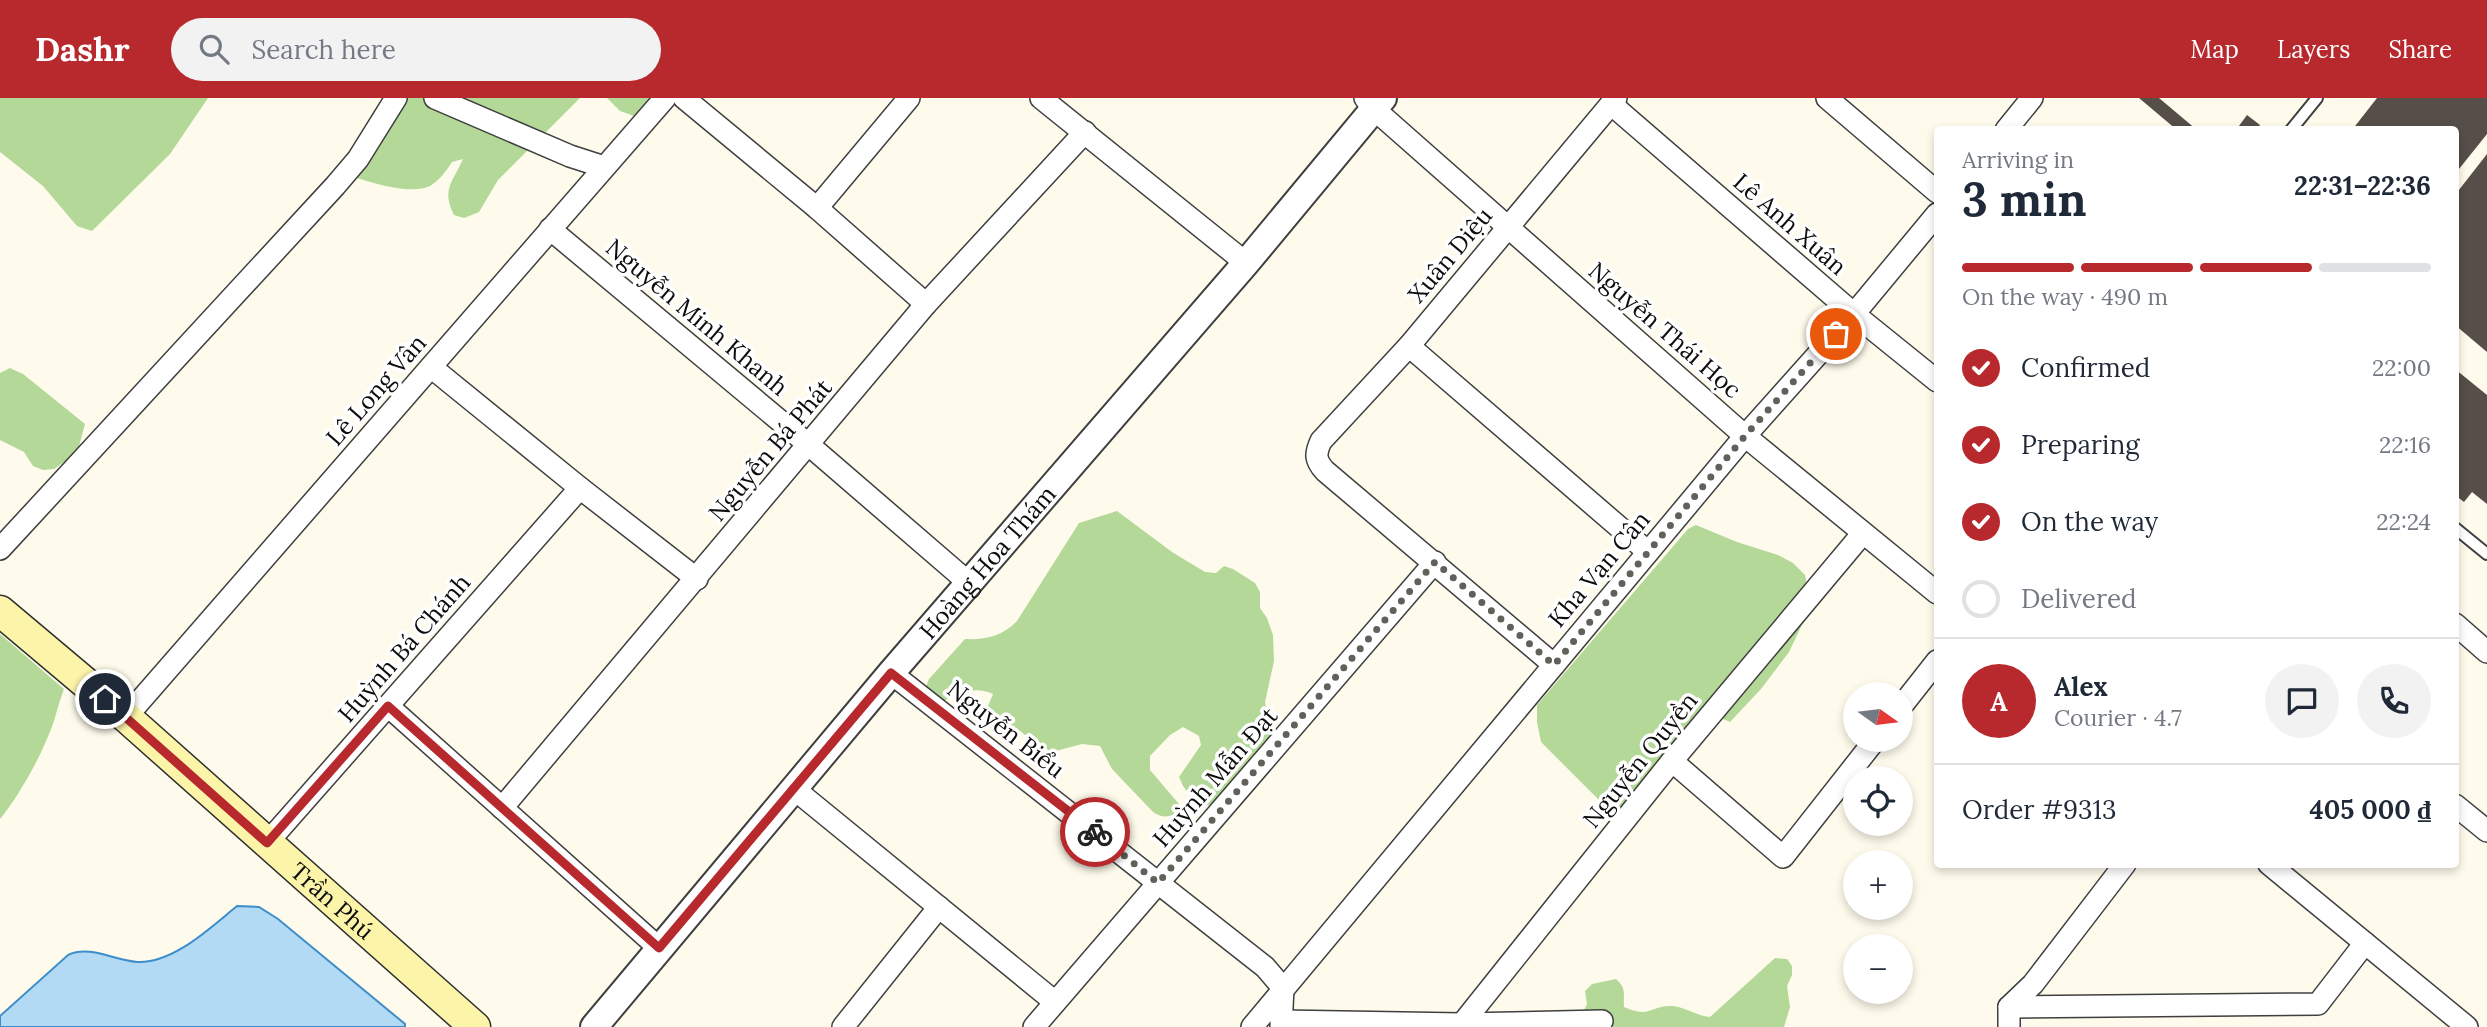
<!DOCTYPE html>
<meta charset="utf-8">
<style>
:root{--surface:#fff;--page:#f2f2f3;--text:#1f2937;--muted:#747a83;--line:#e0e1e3;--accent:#b8292d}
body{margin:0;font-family:Lora,serif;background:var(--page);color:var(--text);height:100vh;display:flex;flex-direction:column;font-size:26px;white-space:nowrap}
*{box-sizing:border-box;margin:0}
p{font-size:23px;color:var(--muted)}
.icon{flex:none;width:38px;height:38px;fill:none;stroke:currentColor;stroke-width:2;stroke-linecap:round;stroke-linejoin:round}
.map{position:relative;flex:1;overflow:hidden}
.drawer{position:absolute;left:1934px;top:28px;width:525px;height:742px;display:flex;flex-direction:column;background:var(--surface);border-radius:7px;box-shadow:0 4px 10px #0003}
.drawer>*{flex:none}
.needle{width:46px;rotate:104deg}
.tools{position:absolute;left:1843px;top:584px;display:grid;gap:14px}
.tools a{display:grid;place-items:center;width:70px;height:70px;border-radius:50%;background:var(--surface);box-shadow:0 4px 10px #0003;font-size:35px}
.pin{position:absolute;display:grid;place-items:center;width:60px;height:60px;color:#fff;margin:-30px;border:4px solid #fff;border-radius:50%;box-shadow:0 2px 7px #0007}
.courier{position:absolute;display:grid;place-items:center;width:70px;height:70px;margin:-35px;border:5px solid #b8292d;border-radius:50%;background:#fff;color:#222;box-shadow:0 2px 9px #0007}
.overview em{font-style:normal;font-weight:800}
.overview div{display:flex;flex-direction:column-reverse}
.overview{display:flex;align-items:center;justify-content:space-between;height:119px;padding:0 28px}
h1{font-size:46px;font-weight:800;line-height:52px}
.bar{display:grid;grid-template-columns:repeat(4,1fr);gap:10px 7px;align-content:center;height:84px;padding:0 28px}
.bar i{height:9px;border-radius:5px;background:var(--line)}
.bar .on{background:var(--accent)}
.bar p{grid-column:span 4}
.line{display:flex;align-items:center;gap:18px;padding:0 28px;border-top:2px solid var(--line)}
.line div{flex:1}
.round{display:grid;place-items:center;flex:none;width:74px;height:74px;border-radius:37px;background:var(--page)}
ol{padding:0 28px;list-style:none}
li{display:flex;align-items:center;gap:21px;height:77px}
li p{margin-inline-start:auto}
li .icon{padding:7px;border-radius:50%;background:var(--accent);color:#fff;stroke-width:4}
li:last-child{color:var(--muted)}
li i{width:38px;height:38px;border:4px solid var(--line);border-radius:50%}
header{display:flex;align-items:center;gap:42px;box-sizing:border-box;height:98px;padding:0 35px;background:var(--accent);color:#fff}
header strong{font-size:33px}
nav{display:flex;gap:38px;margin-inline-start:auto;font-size:24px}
.search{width:490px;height:63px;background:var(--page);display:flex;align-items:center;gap:18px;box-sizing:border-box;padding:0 24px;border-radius:38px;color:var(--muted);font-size:26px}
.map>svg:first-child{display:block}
.forest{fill:#b3d897}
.water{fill:#b3daf4;stroke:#3c8dc9;stroke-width:2}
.building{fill:#554e49}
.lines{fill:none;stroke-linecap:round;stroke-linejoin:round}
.service-casing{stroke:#3f3f3f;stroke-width:14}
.minor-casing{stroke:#3f3f3f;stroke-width:24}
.tertiary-casing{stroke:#3f3f3f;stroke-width:30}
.secondary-casing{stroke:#2e2e2e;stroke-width:33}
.service{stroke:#fff;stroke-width:10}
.minor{stroke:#fff;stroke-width:21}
.tertiary{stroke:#fff;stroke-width:26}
.secondary{stroke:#fcf5a9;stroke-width:30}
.done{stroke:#61605a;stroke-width:7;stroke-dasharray:0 12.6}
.route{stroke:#b8292d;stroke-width:9}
.labels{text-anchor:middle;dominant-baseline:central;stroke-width:7;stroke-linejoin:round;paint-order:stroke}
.street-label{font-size:24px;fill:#0c0c0c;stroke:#fff}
</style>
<header>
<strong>Dashr</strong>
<div class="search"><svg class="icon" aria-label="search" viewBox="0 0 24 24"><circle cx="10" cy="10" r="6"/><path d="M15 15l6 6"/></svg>Search here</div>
<nav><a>Map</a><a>Layers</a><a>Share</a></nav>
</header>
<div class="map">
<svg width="2487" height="929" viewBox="0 0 2487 929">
<rect width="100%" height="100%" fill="#fefbec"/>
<g class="forest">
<polygon points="0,0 208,0 170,56 92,133 77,128 43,88 0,54"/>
<path d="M391,0H580L498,82L479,114L464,120L454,117C441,91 453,84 463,61L452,64C447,72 439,83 430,88C411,97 372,85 354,79Z"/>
<polygon points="607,0 649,0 634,18 620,13"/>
<polygon points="10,270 23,276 85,326 79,348 67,362 54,371 43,372 33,368 24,354 0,342 0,275"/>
<path d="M1117,413L1172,454L1205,474L1216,475L1224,468L1233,471L1255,485L1260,494V510L1267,520L1273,537L1274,563L1265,604L1271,637L1211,707H1198L1183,688L1179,679L1201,647L1199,638L1183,629L1170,637L1150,658V672L1179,706L1175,716C1166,720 1161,719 1153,714L1112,671L1100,648L1082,646L1052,654L1033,643L1020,633H995L986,627L988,608L993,596C970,585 950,600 929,611L919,607L929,581L965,541C985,542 1003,538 1017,523L1079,425Z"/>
<polygon points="1696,427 1737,444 1778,457 1793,465 1805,477 1811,508 1789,554 1761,591 1730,624 1702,612 1630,707 1616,712 1604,707 1541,644 1537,624 1537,607 1688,431"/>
<path d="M0,536L64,591C60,602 57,612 54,623C43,655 21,695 0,721Z"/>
<path d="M1775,860L1787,861L1792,868V877L1787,888L1790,909L1784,929H1527L1529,916L1584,912L1587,906L1585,893L1592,886L1616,881C1627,891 1623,895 1624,909C1651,921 1650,907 1672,908C1686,909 1696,918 1710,919Z"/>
</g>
<path class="water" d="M237,808L259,809L278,821L405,926V929H0V918L68,857C90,847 113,862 137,864C173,866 211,829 237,808Z"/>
<g class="building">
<polygon points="2139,0 2159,0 2197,32 2177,32"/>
<polygon points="2377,0 2487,0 2487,36 2455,76 2455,32 2352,32"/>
<polygon points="2247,17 2260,27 2256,32 2236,32"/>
<polygon points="2487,56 2487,254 2455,227 2455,97"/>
<polygon points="2455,271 2487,297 2487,406 2472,394 2464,404 2455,397"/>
</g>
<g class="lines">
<defs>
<g id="service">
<polyline points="2291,32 2317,0"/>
<polyline points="2455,430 2487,456"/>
</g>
<g id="minor">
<polyline points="435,0 570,58 604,69"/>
<polyline points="684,0 817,110 926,206"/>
<polyline points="1041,0 1246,165"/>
<polyline points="1365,0 1374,11 1745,338 1937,495"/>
<polyline points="1827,0 1937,94"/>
<polyline points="1611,6 1854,216 1937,283"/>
<polyline points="2006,32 2032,0"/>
<polyline points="817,110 909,0"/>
<polyline points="550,131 809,347 969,485"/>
<polyline points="1409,248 1648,454"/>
<polyline points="431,269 580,390 697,481"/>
<polyline points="0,451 335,88 358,61 396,0"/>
<polyline points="2455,526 2487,554"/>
<path d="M1554,567L1325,373C1315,362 1315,356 1321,343L1409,248L1616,0"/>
<polyline points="891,575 1265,869 1283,890 1281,929"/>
<polyline points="388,608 659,850"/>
<polyline points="1900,610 1937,563"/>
<polyline points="126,619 665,0"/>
<polyline points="1672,663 1783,759 1875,642"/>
<polyline points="793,690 1055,904"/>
<polyline points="2455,707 2487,733"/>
<polyline points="502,710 926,206 1085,34"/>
<polyline points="267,745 580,390"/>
<polyline points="2269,766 2467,929"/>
<polyline points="2009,909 2318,906 2365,845"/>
<polyline points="1281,923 1462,926 1602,923"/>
<polyline points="1462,926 1672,663 1863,435"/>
<polyline points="843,929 939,809"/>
<polyline points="1034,929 1435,464"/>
<polyline points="1252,929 1745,338 1854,216 1937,116"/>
<polyline points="2009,929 2009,909 2033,886 2125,766"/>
</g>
<g id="tertiary">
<path id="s1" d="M594,929L891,575L1246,165L1383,0"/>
</g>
<g id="secondary">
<path id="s2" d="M0,513L126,619L475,929"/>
</g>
</defs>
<use href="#service" class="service-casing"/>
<use href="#minor" class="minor-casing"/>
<use href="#tertiary" class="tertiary-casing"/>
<use href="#secondary" class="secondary-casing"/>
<use href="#service" class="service"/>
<use href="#minor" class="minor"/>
<use href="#tertiary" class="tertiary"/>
<use href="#secondary" class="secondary"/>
</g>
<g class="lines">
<polyline class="done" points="1095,734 1158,785 1435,464 1554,567 1745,338 1836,236"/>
<polyline class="route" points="105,601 267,745 388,608 659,850 891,575 1095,734"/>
</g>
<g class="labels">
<g class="street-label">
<text transform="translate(1790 126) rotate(41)">Lê Anh Xuân</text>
<text transform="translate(1450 157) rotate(-50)">Xuân Diệu</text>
<text transform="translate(697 219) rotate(40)">Nguyễn Minh Khanh</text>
<text transform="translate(1665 232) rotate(41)">Nguyễn Thái Học</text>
<text transform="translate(376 292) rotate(-49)">Lê Long Vân</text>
<text transform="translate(770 352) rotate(-50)">Nguyễn Bá Phát</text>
<text stroke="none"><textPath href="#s1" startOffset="609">Hoàng Hoa Thám</textPath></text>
<text transform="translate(1599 471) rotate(-50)">Kha Vạn Cân</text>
<text transform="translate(404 550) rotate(-49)">Huỳnh Bá Chánh</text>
<text transform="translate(1006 631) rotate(38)">Nguyễn Biểu</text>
<text transform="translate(1640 662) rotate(-51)">Nguyễn Quyền</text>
<text transform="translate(1215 679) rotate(-49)">Huỳnh Mẫn Đạt</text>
<text stroke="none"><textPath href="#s2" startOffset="441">Trần Phú</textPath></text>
</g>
</g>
</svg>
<div class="tools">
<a><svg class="needle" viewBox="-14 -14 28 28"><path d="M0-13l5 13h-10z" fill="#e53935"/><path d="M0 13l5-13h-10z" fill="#747a83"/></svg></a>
<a><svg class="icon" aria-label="locate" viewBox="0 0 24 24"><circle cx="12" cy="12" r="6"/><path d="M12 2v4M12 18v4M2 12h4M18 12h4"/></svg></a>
<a>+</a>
<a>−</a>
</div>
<div class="pin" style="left:1836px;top:236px;background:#ea580c"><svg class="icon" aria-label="bag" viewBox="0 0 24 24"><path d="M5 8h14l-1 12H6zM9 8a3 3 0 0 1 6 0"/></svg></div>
<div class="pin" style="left:105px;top:601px;background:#1f2937"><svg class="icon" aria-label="home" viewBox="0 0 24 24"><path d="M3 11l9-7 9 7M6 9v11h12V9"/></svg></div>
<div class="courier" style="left:1095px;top:734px"><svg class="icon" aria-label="bike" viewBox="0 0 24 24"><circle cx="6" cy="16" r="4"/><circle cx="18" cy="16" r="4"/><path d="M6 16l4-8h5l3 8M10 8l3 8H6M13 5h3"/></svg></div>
<section class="drawer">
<div class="overview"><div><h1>3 min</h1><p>Arriving in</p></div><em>22:31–22:36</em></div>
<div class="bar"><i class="on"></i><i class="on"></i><i class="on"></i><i></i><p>On the way · 490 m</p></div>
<ol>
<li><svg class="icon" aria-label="check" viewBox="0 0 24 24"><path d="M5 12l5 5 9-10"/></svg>Confirmed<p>22:00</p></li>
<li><svg class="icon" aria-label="check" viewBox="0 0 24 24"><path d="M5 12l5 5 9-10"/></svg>Preparing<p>22:16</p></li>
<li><svg class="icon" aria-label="check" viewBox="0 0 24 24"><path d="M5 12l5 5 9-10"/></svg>On the way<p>22:24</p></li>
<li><i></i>Delivered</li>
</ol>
<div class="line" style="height:126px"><b class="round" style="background:var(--accent);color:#fff">A</b><div><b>Alex</b><p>Courier · 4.7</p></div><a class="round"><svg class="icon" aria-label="chat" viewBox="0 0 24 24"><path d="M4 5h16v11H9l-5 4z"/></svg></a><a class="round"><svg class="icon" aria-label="phone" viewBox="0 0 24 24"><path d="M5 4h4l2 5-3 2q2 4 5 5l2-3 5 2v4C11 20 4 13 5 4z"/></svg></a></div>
<div class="line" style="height:91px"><div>Order #9313</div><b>405 000 ₫</b></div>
</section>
</div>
